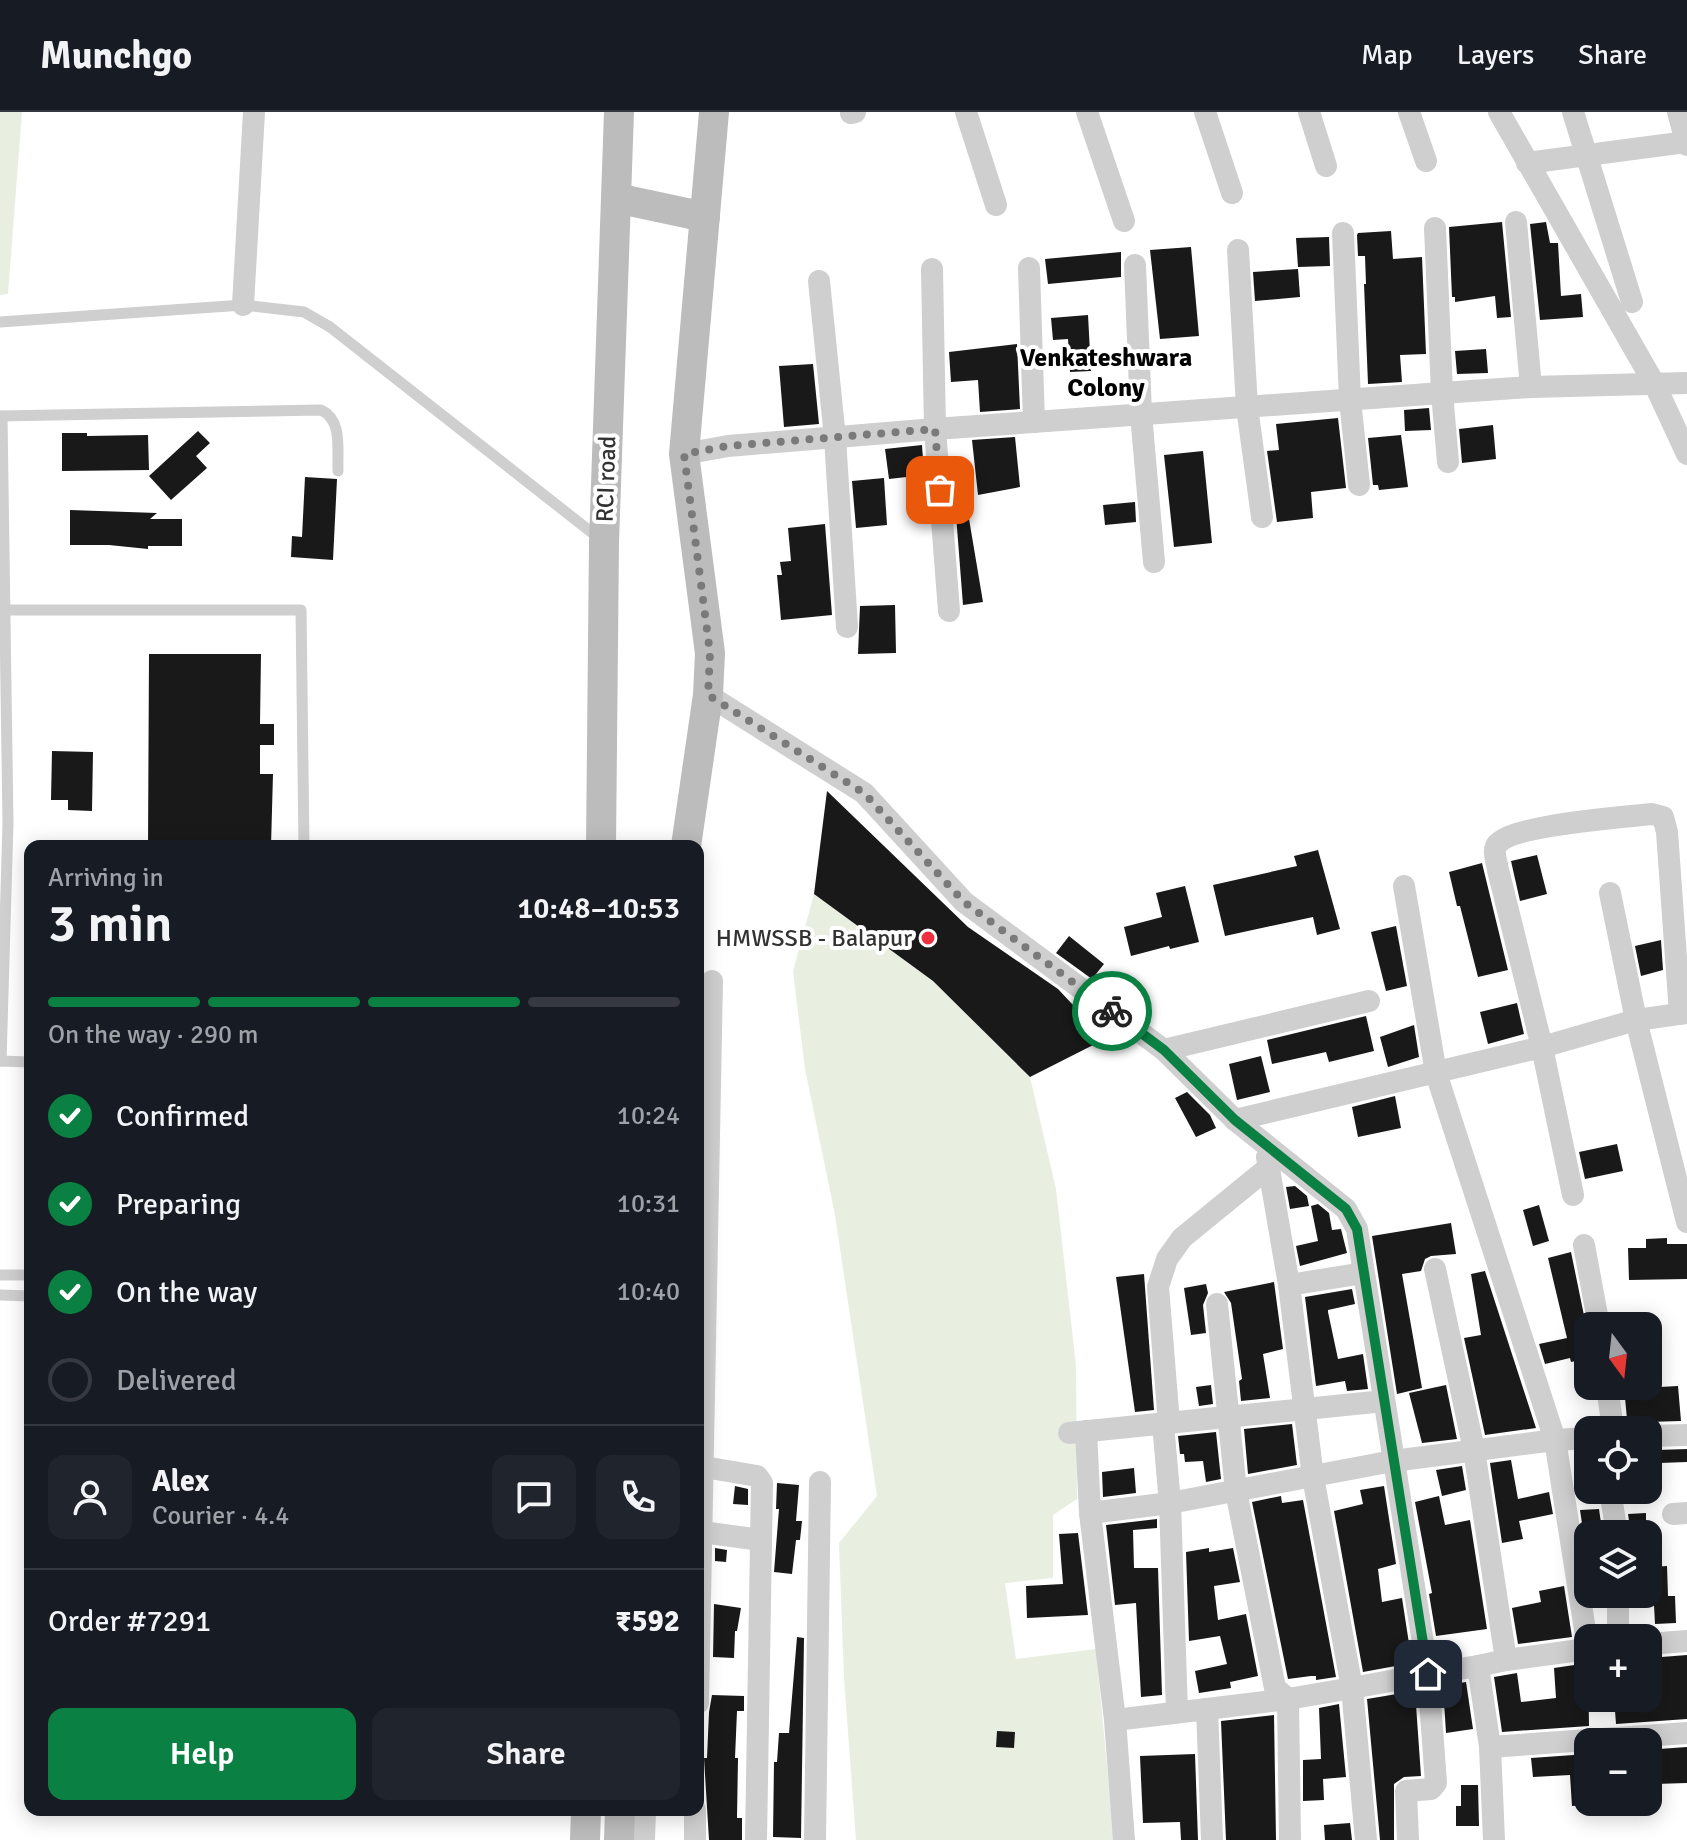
<!DOCTYPE html>
<meta charset="utf-8">
<style>
:root{--surface:#171b24;--page:#20242c;--text:#f1f3f6;--muted:#9ea1a6;--line:#363941;--accent:#0b8043}
body{margin:0;font-family:Signika,sans-serif;background:var(--page);color:var(--text);height:100vh;display:flex;flex-direction:column;font-size:30px;white-space:nowrap}
*{box-sizing:border-box;margin:0}
p{font-size:26px;color:var(--muted)}
.icon{flex:none;width:44px;height:44px;fill:none;stroke:currentColor;stroke-width:2;stroke-linecap:round;stroke-linejoin:round}
.map{position:relative;flex:1;overflow:hidden}
.panel{position:absolute;left:24px;top:728px;width:680px;height:976px;display:flex;flex-direction:column;background:var(--surface);border-radius:16px;box-shadow:0 4px 20px #0003}
.panel>*{flex:none}
.needle{width:52px;rotate:165deg}
.buttons{position:absolute;left:1574px;top:1200px;display:grid;gap:16px}
.buttons a{display:grid;place-items:center;width:88px;height:88px;border-radius:16px;background:var(--surface);box-shadow:0 4px 20px #0003;font-size:40px}
.pin{position:absolute;display:grid;place-items:center;width:68px;height:68px;color:#fff;margin:-34px;border-radius:16px;box-shadow:0 4px 12px #0006}
.courier{position:absolute;display:grid;place-items:center;width:80px;height:80px;margin:-40px;border:6px solid #0b8043;border-radius:50%;background:#fff;color:#222;box-shadow:0 2px 10px #0007}
.headline em{font-style:normal;font-weight:600}
.headline div{display:flex;flex-direction:column-reverse}
.headline{display:flex;align-items:center;justify-content:space-between;height:136px;padding:0 24px}
h1{font-size:52px;font-weight:600;line-height:60px}
.bar{display:grid;grid-template-columns:repeat(4,1fr);gap:12px 8px;align-content:center;height:96px;padding:0 24px}
.bar i{height:10px;border-radius:6px;background:var(--line)}
.bar .active{background:var(--accent)}
.bar p{grid-column:span 4}
.line{display:flex;align-items:center;gap:20px;padding:0 24px;border-top:2px solid var(--line)}
.line div{flex:1}
.round{display:grid;place-items:center;flex:none;width:84px;height:84px;border-radius:16px;background:var(--page)}
ol{padding:0 24px;list-style:none}
li{display:flex;align-items:center;gap:24px;height:88px}
li p{margin-inline-start:auto}
li .icon{padding:8px;border-radius:50%;background:var(--accent);color:#fff;stroke-width:4}
li:last-child{color:var(--muted)}
li i{width:44px;height:44px;border:4px solid var(--line);border-radius:50%}
.action{display:flex;gap:16px;margin-top:auto;padding:16px 24px}
.action a{flex:1;height:92px;border-radius:16px;background:var(--accent);color:#fff;font-size:32px;font-weight:600;line-height:92px;text-align:center}
.action a+a{background:var(--page);color:var(--text)}
header{display:flex;align-items:center;gap:48px;box-sizing:border-box;height:112px;padding:0 40px;background:var(--surface);border-bottom:2px solid var(--line)}
header strong{font-size:38px}
nav{display:flex;gap:44px;margin-inline-start:auto;font-size:28px}
.map>svg:first-child{display:block}
.green{fill:#e8efe0}
.building{fill:#191919}
.lines{fill:none;stroke-linecap:round;stroke-linejoin:round}
.service{stroke:#cfcfcf;stroke-width:11}
.minor{stroke:#cfcfcf;stroke-width:22}
.secondary{stroke:#bcbcbc;stroke-width:30}
.done{stroke:#7a7a7a;stroke-width:8;stroke-dasharray:0 14.4}
.route{stroke:#0b8043;stroke-width:10}
.poi-dot{fill:#ed3040;stroke:#fff;stroke-width:3}
.labels{text-anchor:middle;dominant-baseline:central;stroke-width:8;stroke-linejoin:round;paint-order:stroke}
.street-label{font-size:24px;fill:#323232;stroke:#fff}
.poi-label{font-size:24px;fill:#323232;stroke:#fff;text-anchor:end}
.neighbourhood-label{font-size:26px;font-weight:bold;fill:#000;stroke:#fff}
</style>
<header>
<strong>Munchgo</strong>
<nav><a>Map</a><a>Layers</a><a>Share</a></nav>
</header>
<div class="map">
<svg width="1687" height="1728" viewBox="0 0 1687 1728">
<rect width="100%" height="100%" fill="#fff"/>
<g class="green">
<polygon points="0,0 22,0 8,182 0,183"/>
<polygon points="814,782 933,869 1030,965 1056,1077 1076,1254 1077,1387 1053,1403 1053,1466 1005,1471 1016,1547 1096,1537 1114,1728 856,1728 844,1566 839,1431 877,1384 835,1103 805,957 793,859"/>
</g>
<g class="building">
<polygon points="1502,110 1511,205 1497,206 1495,184 1455,190 1455,185 1452,185 1449,115"/>
<polygon points="1546,110 1550,131 1558,131 1561,184 1581,182 1583,205 1540,208 1530,112"/>
<polygon points="1391,119 1393,147 1422,145 1426,242 1400,243 1402,270 1368,272 1364,172 1366,172 1365,144 1358,144 1357,123 1358,121"/>
<polygon points="1329,125 1330,154 1298,155 1296,126"/>
<polygon points="1191,135 1199,224 1160,227 1150,138"/>
<polygon points="1121,140 1121,165 1048,172 1045,147"/>
<polygon points="1298,157 1300,185 1255,189 1253,160"/>
<polygon points="1088,203 1091,259 1070,260 1068,227 1053,228 1051,206"/>
<polygon points="1017,232 1020,297 980,300 978,268 951,270 949,240"/>
<polygon points="1486,237 1488,261 1457,262 1455,239"/>
<polygon points="813,252 819,312 784,315 779,254"/>
<polygon points="1429,296 1431,318 1405,319 1404,298"/>
<polygon points="1338,306 1346,376 1311,380 1313,406 1277,410 1267,339 1279,338 1276,312"/>
<polygon points="1493,313 1496,347 1462,351 1459,317"/>
<polygon points="198,319 210,331 196,344 207,356 171,388 149,364"/>
<polygon points="62,321 87,321 87,324 148,323 149,358 62,359"/>
<polygon points="1401,323 1408,375 1379,378 1378,373 1373,373 1368,326"/>
<polygon points="1015,325 1020,375 978,383 972,328"/>
<polygon points="922,333 924,363 889,367 885,337"/>
<polygon points="1203,339 1212,431 1174,435 1164,343"/>
<polygon points="305,365 337,367 333,448 291,445 292,424 302,425"/>
<polygon points="884,366 887,413 856,416 852,369"/>
<polygon points="966,389 983,490 963,493 955,390"/>
<polygon points="1135,390 1136,410 1105,413 1103,393"/>
<polygon points="70,398 157,401 150,407 182,407 182,434 148,434 148,437 109,433 70,433"/>
<polygon points="825,412 832,503 781,508 777,463 782,463 780,450 791,449 788,416"/>
<polygon points="895,493 896,541 858,542 860,494"/>
<polygon points="149,542 261,542 260,612 274,612 274,633 260,633 260,662 273,662 271,734 148,734"/>
<polygon points="52,639 93,640 92,699 68,698 68,688 51,688"/>
<polygon points="827,679 968,815 1058,877 1105,927 1030,965 933,869 814,782"/>
<polygon points="1318,738 1340,817 1317,823 1313,805 1225,824 1213,773 1297,754 1294,744"/>
<polygon points="1537,743 1547,782 1520,789 1511,749"/>
<polygon points="1482,751 1508,858 1478,865 1460,794 1457,794 1449,760"/>
<polygon points="1185,774 1199,830 1170,837 1169,834 1131,844 1124,815 1162,805 1156,781"/>
<polygon points="1396,814 1407,874 1386,879 1371,820"/>
<polygon points="1069,824 1104,852 1092,867 1056,841"/>
<polygon points="1661,828 1663,858 1641,864 1635,834"/>
<polygon points="1517,891 1524,922 1488,932 1480,900"/>
<polygon points="1366,904 1374,939 1329,950 1326,940 1272,952 1267,928"/>
<polygon points="1414,913 1419,945 1388,955 1380,925"/>
<polygon points="1261,944 1270,980 1237,988 1229,952"/>
<polygon points="1187,980 1210,1003 1216,1016 1196,1025 1175,986"/>
<polygon points="1395,984 1401,1016 1358,1025 1352,995"/>
<polygon points="1617,1032 1623,1059 1585,1067 1579,1040"/>
<polygon points="1295,1074 1307,1084 1309,1094 1290,1097 1286,1075"/>
<polygon points="1318,1092 1329,1101 1332,1118 1341,1117 1347,1141 1300,1154 1296,1134 1318,1129 1311,1094"/>
<polygon points="1539,1093 1549,1129 1533,1134 1523,1098"/>
<polygon points="1451,1111 1456,1142 1431,1144 1425,1147 1421,1159 1402,1162 1422,1276 1397,1282 1372,1124"/>
<polygon points="1667,1126 1667,1132 1687,1132 1687,1167 1629,1168 1628,1136 1646,1136 1646,1127"/>
<polygon points="1571,1140 1588,1223 1588,1246 1571,1250 1570,1246 1545,1252 1539,1232 1567,1226 1548,1146"/>
<polygon points="1485,1159 1536,1316 1485,1323 1464,1226 1481,1223 1471,1162"/>
<polygon points="1144,1162 1154,1298 1135,1300 1116,1165"/>
<polygon points="1274,1170 1283,1237 1263,1242 1270,1286 1241,1289 1239,1269 1242,1267 1231,1191 1224,1180"/>
<polygon points="1206,1172 1208,1181 1203,1193 1206,1221 1191,1223 1184,1176"/>
<polygon points="1352,1177 1355,1192 1328,1198 1328,1200 1338,1247 1363,1242 1368,1277 1347,1279 1345,1269 1316,1274 1305,1185"/>
<polygon points="1660,1272 1660,1275 1678,1274 1681,1309 1647,1310 1635,1318 1628,1318 1624,1275"/>
<polygon points="1211,1273 1213,1292 1199,1294 1196,1275"/>
<polygon points="1446,1273 1457,1327 1422,1331 1409,1281"/>
<polygon points="1292,1312 1297,1353 1248,1362 1244,1317"/>
<polygon points="1216,1320 1221,1367 1206,1370 1203,1349 1185,1350 1184,1342 1180,1342 1178,1324"/>
<polygon points="1687,1337 1687,1350 1659,1351 1658,1338"/>
<polygon points="1511,1348 1518,1387 1549,1380 1553,1402 1519,1409 1523,1427 1502,1431 1490,1351"/>
<polygon points="1462,1354 1466,1378 1442,1384 1436,1358"/>
<polygon points="1134,1356 1136,1381 1103,1385 1102,1360"/>
<polygon points="777,1371 799,1373 796,1409 802,1409 800,1428 796,1428 792,1462 774,1460 779,1397 776,1397"/>
<polygon points="735,1374 748,1377 748,1393 733,1392"/>
<polygon points="1384,1374 1396,1452 1378,1457 1382,1490 1402,1486 1412,1551 1363,1560 1334,1399 1363,1392 1360,1378"/>
<polygon points="1281,1384 1282,1391 1303,1388 1336,1565 1316,1568 1316,1564 1311,1564 1288,1567 1252,1390"/>
<polygon points="1439,1384 1445,1413 1470,1408 1487,1517 1436,1524 1429,1482 1432,1481 1415,1390"/>
<polygon points="1599,1397 1602,1418 1583,1418 1580,1398"/>
<polygon points="1646,1401 1646,1415 1630,1416 1628,1402"/>
<polygon points="1157,1407 1157,1416 1133,1418 1134,1456 1158,1456 1162,1583 1141,1585 1136,1491 1115,1493 1106,1413"/>
<polygon points="1078,1421 1088,1503 1027,1506 1026,1474 1063,1472 1059,1422"/>
<polygon points="715,1436 727,1438 726,1450 715,1449"/>
<polygon points="1209,1436 1209,1440 1233,1436 1240,1470 1214,1474 1218,1508 1246,1502 1258,1564 1230,1570 1231,1576 1199,1581 1195,1559 1227,1552 1220,1524 1189,1529 1186,1440"/>
<polygon points="1667,1454 1668,1484 1675,1484 1676,1511 1655,1512 1652,1455"/>
<polygon points="1564,1474 1572,1525 1518,1532 1512,1496 1541,1490 1539,1479"/>
<polygon points="714,1492 741,1496 737,1519 735,1519 734,1546 713,1545"/>
<polygon points="797,1525 804,1526 801,1726 773,1725 774,1650 777,1650 779,1621 789,1621"/>
<polygon points="1687,1543 1687,1607 1616,1612 1614,1586 1652,1586 1649,1546"/>
<polygon points="1588,1551 1589,1614 1502,1620 1494,1565 1517,1561 1521,1590 1556,1586 1554,1556"/>
<polygon points="1466,1570 1473,1617 1446,1621 1443,1574"/>
<polygon points="1415,1579 1421,1664 1404,1665 1394,1672 1394,1728 1380,1728 1367,1587"/>
<polygon points="712,1583 744,1584 744,1599 737,1599 735,1646 738,1646 737,1706 742,1706 742,1728 709,1728 704,1646 707,1646 709,1600"/>
<polygon points="1339,1592 1346,1665 1323,1667 1324,1688 1303,1689 1303,1648 1321,1647 1319,1596"/>
<polygon points="1274,1603 1276,1728 1226,1728 1221,1609"/>
<polygon points="997,1619 1015,1620 1014,1636 996,1635"/>
<polygon points="1687,1635 1687,1671 1655,1672 1654,1652 1660,1652 1659,1637"/>
<polygon points="1195,1642 1198,1728 1181,1728 1180,1710 1143,1711 1140,1644"/>
<polygon points="1588,1642 1588,1693 1572,1694 1570,1663 1533,1665 1531,1646"/>
<polygon points="1461,1673 1478,1673 1479,1714 1456,1714 1456,1694 1461,1694"/>
<polygon points="1350,1711 1352,1728 1325,1728 1324,1713"/>
</g>
<g class="lines">
<g class="service">
<polyline points="0,210 243,193 304,200 330,215 600,427"/>
<path d="M0,304L321,298C343,308 337,338 338,359"/>
<polyline points="6,498 301,498 304,734"/>
<polyline points="0,949 30,950"/>
<polyline points="1,949 8,711 2,304"/>
<polyline points="0,1163 30,1163"/>
<polyline points="0,1183 30,1184"/>
</g>
<g class="minor">
<polyline points="966,0 996,93"/>
<polyline points="1087,0 1124,109"/>
<polyline points="1205,0 1232,81"/>
<polyline points="1309,0 1326,54"/>
<polyline points="1409,0 1426,49"/>
<polyline points="1499,0 1655,273 1687,342"/>
<polyline points="1573,0 1632,190"/>
<polyline points="1678,0 1687,33"/>
<polyline points="851,1 855,0"/>
<polyline points="1527,51 1687,30"/>
<polyline points="1516,110 1531,275"/>
<polyline points="1435,116 1442,281 1448,350"/>
<polyline points="1343,121 1350,288 1359,373"/>
<polyline points="1238,138 1247,295 1262,405"/>
<polyline points="1135,153 1141,302 1154,450"/>
<polyline points="1029,156 1034,310"/>
<polyline points="932,157 935,317 949,499"/>
<polyline points="819,169 835,326 847,515"/>
<polyline points="243,193 254,0"/>
<polyline points="684,342 728,334 935,317 1442,281 1531,275 1687,271"/>
<polyline points="708,583 864,681 964,790 1164,938 1235,1008 1346,1097 1357,1117 1428,1562 1352,1576 1313,1365 1289,1173 1364,1161"/>
<polyline points="1404,774 1436,961 1555,1328 1588,1326"/>
<polyline points="1610,781 1636,908 1687,1110"/>
<polyline points="1164,938 1369,889"/>
<polyline points="1235,1008 1542,935 1636,908 1687,901"/>
<polyline points="1267,1045 1289,1173"/>
<path d="M1573,1083L1542,935L1498,758C1497,751 1493,741 1496,734C1508,713 1625,705 1652,702L1663,705L1667,720L1680,902"/>
<polyline points="1584,1133 1599,1214"/>
<polyline points="1435,1157 1474,1338 1506,1548 1478,1554 1490,1635 1687,1621"/>
<polyline points="1607,1274 1613,1318"/>
<polyline points="1169,1311 1158,1175 1167,1147 1182,1126 1269,1055"/>
<polyline points="1163,1312 1170,1391 1177,1600"/>
<polyline points="1086,1319 1090,1401 1115,1608 1207,1597"/>
<polyline points="1069,1321 1384,1289"/>
<polyline points="1648,1324 1687,1323"/>
<polyline points="698,1354 757,1364 762,1371 756,1728"/>
<polyline points="1610,1378 1617,1422"/>
<polyline points="1090,1401 1170,1391 1393,1349 1555,1328 1588,1537"/>
<polyline points="1673,1402 1687,1401"/>
<polyline points="702,1420 761,1428"/>
<polyline points="1618,1482 1618,1526"/>
<polyline points="1648,1532 1687,1529"/>
<polyline points="1506,1548 1587,1537"/>
<polyline points="698,1591 712,869"/>
<polyline points="1115,1608 1124,1728"/>
<polyline points="1490,1635 1494,1728"/>
<polyline points="644,1728 645,1698"/>
<polyline points="695,1728 695,1698"/>
<polyline points="815,1728 820,1370"/>
<polyline points="1212,1728 1207,1597 1288,1587 1275,1576 1236,1379 1217,1192"/>
<polyline points="1290,1728 1288,1587 1352,1576 1366,1728"/>
<polyline points="1408,1728 1406,1679 1431,1677 1436,1671 1428,1562 1478,1554"/>
</g>
<g class="secondary">
<polyline points="616,86 705,105"/>
<polyline points="601,734 604,430 619,0"/>
<polyline points="686,734 708,583 710,541 684,342 714,0"/>
<polyline points="585,1728 586,1698"/>
<polyline points="619,1728 620,1698"/>
</g>
</g>
<g class="lines">
<polyline class="done" points="940,378 935,317 728,334 684,342 710,541 708,583 864,681 964,790 1112,899"/>
<polyline class="route" points="1112,899 1164,938 1235,1008 1346,1097 1357,1117 1428,1562"/>
</g>
<circle class="poi-dot" cx="928" cy="826" r="8"/>
<g class="labels">
<g class="street-label">
<text transform="translate(606 367) rotate(-88)">RCI road</text>
</g>
<g class="poi-label">
<text x="912" y="826">HMWSSB - Balapur</text>
</g>
<g class="neighbourhood-label">
<text x="1106" y="246">Venkateshwara<tspan x="1106" dy="30">Colony</tspan></text>
</g>
</g>
</svg>
<div class="buttons">
<a><svg class="needle" viewBox="-14 -14 28 28"><path d="M0-13l5 13h-10z" fill="#e53935"/><path d="M0 13l5-13h-10z" fill="#9ea1a6"/></svg></a>
<a><svg class="icon" aria-label="locate" viewBox="0 0 24 24"><circle cx="12" cy="12" r="6"/><path d="M12 2v4M12 18v4M2 12h4M18 12h4"/></svg></a>
<a><svg class="icon" aria-label="layers" viewBox="0 0 24 24"><path d="M12 4l9 5-9 5-9-5zM3 14l9 5 9-5"/></svg></a>
<a>+</a>
<a>−</a>
</div>
<div class="pin" style="left:940px;top:378px;background:#ea580c"><svg class="icon" aria-label="bag" viewBox="0 0 24 24"><path d="M5 8h14l-1 12H6zM9 8a3 3 0 0 1 6 0"/></svg></div>
<div class="pin" style="left:1428px;top:1562px;background:#1f2937"><svg class="icon" aria-label="home" viewBox="0 0 24 24"><path d="M3 11l9-7 9 7M6 9v11h12V9"/></svg></div>
<div class="courier" style="left:1112px;top:899px"><svg class="icon" aria-label="bike" viewBox="0 0 24 24"><circle cx="6" cy="16" r="4"/><circle cx="18" cy="16" r="4"/><path d="M6 16l4-8h5l3 8M10 8l3 8H6M13 5h3"/></svg></div>
<section class="panel">
<div class="headline"><div><h1>3 min</h1><p>Arriving in</p></div><em>10:48–10:53</em></div>
<div class="bar"><i class="active"></i><i class="active"></i><i class="active"></i><i></i><p>On the way · 290 m</p></div>
<ol>
<li><svg class="icon" aria-label="check" viewBox="0 0 24 24"><path d="M5 12l5 5 9-10"/></svg>Confirmed<p>10:24</p></li>
<li><svg class="icon" aria-label="check" viewBox="0 0 24 24"><path d="M5 12l5 5 9-10"/></svg>Preparing<p>10:31</p></li>
<li><svg class="icon" aria-label="check" viewBox="0 0 24 24"><path d="M5 12l5 5 9-10"/></svg>On the way<p>10:40</p></li>
<li><i></i>Delivered</li>
</ol>
<div class="line" style="height:144px"><a class="round"><svg class="icon" aria-label="person" viewBox="0 0 24 24"><circle cx="12" cy="8" r="4"/><path d="M4 21q1-7 8-7t8 7"/></svg></a><div><b>Alex</b><p>Courier · 4.4</p></div><a class="round"><svg class="icon" aria-label="chat" viewBox="0 0 24 24"><path d="M4 5h16v11H9l-5 4z"/></svg></a><a class="round"><svg class="icon" aria-label="phone" viewBox="0 0 24 24"><path d="M5 4h4l2 5-3 2q2 4 5 5l2-3 5 2v4C11 20 4 13 5 4z"/></svg></a></div>
<div class="line" style="height:104px"><div>Order #7291</div><b>₹592</b></div>
<div class="action"><a>Help</a><a>Share</a></div>
</section>
</div>
